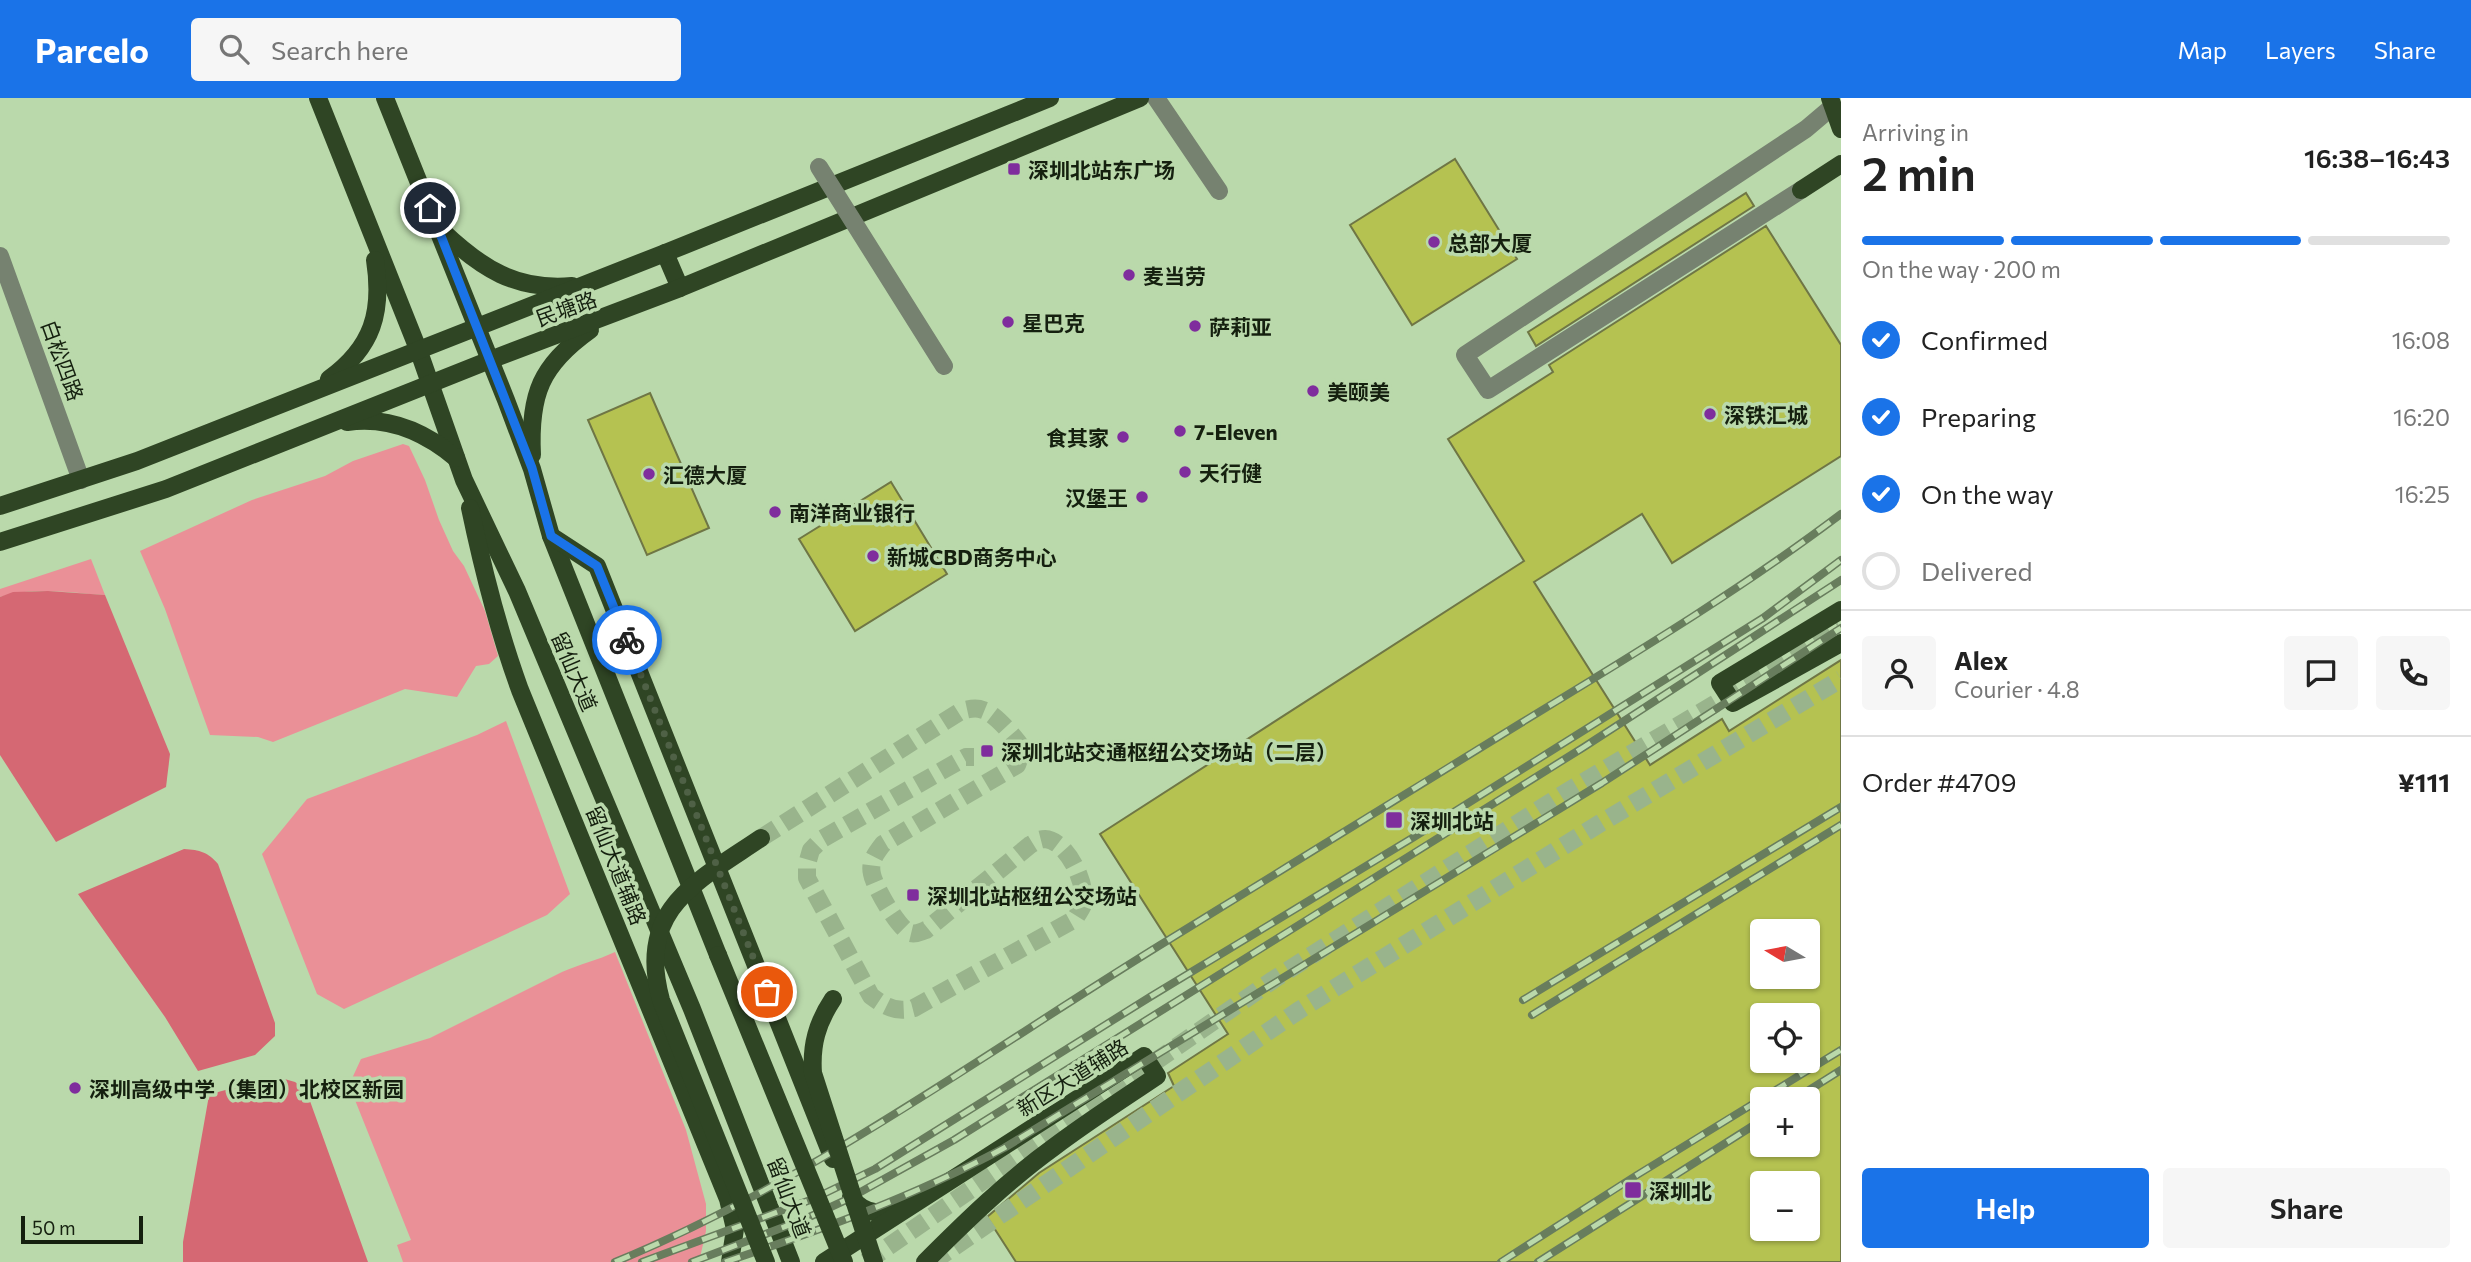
<!DOCTYPE html>
<meta charset="utf-8">
<style>
:root{--surface:#fff;--page:#f6f6f6;--text:#222;--muted:#767676;--line:#e0e0e0;--accent:#1a73e8}
body{margin:0;font-family:Commissioner,"Noto Sans SC",sans-serif;background:var(--page);color:var(--text);height:100vh;display:flex;flex-direction:column;font-size:26px;white-space:nowrap}
*{box-sizing:border-box;margin:0}
p{font-size:23px;color:var(--muted)}
.icon{flex:none;width:38px;height:38px;fill:none;stroke:currentColor;stroke-width:2;stroke-linecap:round;stroke-linejoin:round}
.map{position:relative;flex:1;overflow:hidden}
.details{display:flex;flex-direction:column;background:var(--surface);width:630px}
.details>*{flex:none}
.needle{width:46px;rotate:280deg}
.controls{position:absolute;left:1750px;top:821px;display:grid;gap:14px}
.controls a{display:grid;place-items:center;width:70px;height:70px;border-radius:7px;background:var(--surface);box-shadow:0 2px 5px #0004;font-size:35px}
.scale{position:absolute;left:21px;bottom:18px;width:122px;box-sizing:border-box;padding-left:7px;border:4px solid #15200f;border-top:0;font-size:19px;line-height:24px;white-space:nowrap;color:#15200f;-webkit-text-stroke:5px #bad9ab;paint-order:stroke}
.pin{position:absolute;display:grid;place-items:center;width:60px;height:60px;color:#fff;margin:-30px;border:4px solid #fff;border-radius:50%;box-shadow:0 2px 7px #0007}
.courier{position:absolute;display:grid;place-items:center;width:70px;height:70px;margin:-35px;border:5px solid #1a73e8;border-radius:50%;background:#fff;color:#222;box-shadow:0 2px 9px #0007}
.summary em{font-style:normal;font-weight:600}
.summary div{display:flex;flex-direction:column-reverse}
.summary{display:flex;align-items:center;justify-content:space-between;height:119px;padding:0 21px}
h1{font-size:46px;font-weight:600;line-height:52px}
.bar{display:grid;grid-template-columns:repeat(4,1fr);gap:10px 7px;align-content:center;height:84px;padding:0 21px}
.bar i{height:9px;border-radius:5px;background:var(--line)}
.bar .active{background:var(--accent)}
.bar p{grid-column:span 4}
.line{display:flex;align-items:center;gap:18px;padding:0 21px;border-top:2px solid var(--line)}
.line div{flex:1}
.round{display:grid;place-items:center;flex:none;width:74px;height:74px;border-radius:7px;background:var(--page)}
ol{padding:0 21px;list-style:none}
li{display:flex;align-items:center;gap:21px;height:77px}
li p{margin-inline-start:auto}
li .icon{padding:7px;border-radius:50%;background:var(--accent);color:#fff;stroke-width:4}
li:last-child{color:var(--muted)}
li i{width:38px;height:38px;border:4px solid var(--line);border-radius:50%}
.cta{display:flex;gap:14px;margin-top:auto;padding:14px 21px}
.cta a{flex:1;height:80px;border-radius:7px;background:var(--accent);color:#fff;font-size:28px;font-weight:600;line-height:80px;text-align:center}
.cta a+a{background:var(--page);color:var(--text)}
header{display:flex;align-items:center;gap:42px;box-sizing:border-box;height:98px;padding:0 35px;background:var(--accent);color:#fff}
header strong{font-size:33px}
nav{display:flex;gap:38px;margin-inline-start:auto;font-size:24px}
.search{width:490px;height:63px;background:var(--page);display:flex;align-items:center;gap:18px;box-sizing:border-box;padding:0 24px;border-radius:7px;color:var(--muted);font-size:26px}
main{display:flex;flex:1;min-height:0}
.map>svg:first-child{display:block}
.green{fill:#ea9097}
.forest{fill:#d56873}
.building{fill:#b5c251;stroke:#6f7645;stroke-width:2;fill-rule:evenodd}
.lines{fill:none;stroke-linecap:round;stroke-linejoin:round}
.minor-tunnel{stroke:#99b48c;stroke-width:18;stroke-dasharray:18 9;stroke-linecap:butt}
.major-tunnel{stroke:#99b48c;stroke-width:18;stroke-dasharray:18 9;stroke-linecap:butt}
.minor{stroke:#768270;stroke-width:18}
.major{stroke:#2f4524;stroke-width:18}
.rail-casing{stroke:#687d5d;stroke-width:8}
.rail{stroke:#bad9ab;stroke-width:5;stroke-dasharray:16;stroke-linecap:butt}
.minor-bridge{stroke:#768270;stroke-width:18}
.major-bridge{stroke:#2f4524;stroke-width:18}
.done{stroke:#4f6146;stroke-width:7;stroke-dasharray:0 12.6}
.route{stroke:#1a73e8;stroke-width:9}
.poi-dot{fill:#7f2d9d;stroke:#bad9ab;stroke-width:2.5}
.labels{text-anchor:middle;dominant-baseline:central;stroke-width:7;stroke-linejoin:round;paint-order:stroke}
.poi-label{font-size:21px;font-weight:bold;fill:#15200f;stroke:#bad9ab;text-anchor:start}
.street-label{font-size:21px;fill:#15200f;stroke:#bad9ab}
</style>
<header>
<strong>Parcelo</strong>
<div class="search"><svg class="icon" aria-label="search" viewBox="0 0 24 24"><circle cx="10" cy="10" r="6"/><path d="M15 15l6 6"/></svg>Search here</div>
<nav><a>Map</a><a>Layers</a><a>Share</a></nav>
</header>
<main>
<div class="map">
<svg width="1841" height="1164" viewBox="0 0 1841 1164">
<rect width="100%" height="100%" fill="#bad9ab"/>
<g class="green">
<polygon points="403,346 409,348 425,382 439,422 453,453 464,468 485,513 498,558 489,566 476,568 457,599 405,591 273,644 258,639 210,637 165,511 140,453 252,402 325,378 353,363"/>
<path d="M91,461L105,497C71,495 33,488 0,499V491Z"/>
<polygon points="506,623 570,796 547,817 344,911 317,896 262,756 307,701 477,637"/>
<path d="M615,854L686,1032L706,1106V1133L699,1164H403L397,1147L411,1142L349,987L361,961L430,940L562,874C580,866 598,862 615,854Z"/>
</g>
<g class="forest">
<polygon points="48,493 105,497 170,656 166,689 56,744 0,657 0,499 13,494"/>
<path d="M184,751C200,752 208,754 218,766L275,925V938L255,957L198,973L165,919L78,796Z"/>
<polygon points="281,980 295,984 306,992 368,1164 183,1164 183,1144 208,1003 207,997 266,981"/>
</g>
<g class="building">
<polygon points="1455,61 1517,161 1412,227 1350,127"/>
<polygon points="1746,95 1754,108 1536,248 1528,234"/>
<path d="M1766,128L1841,247V358L1672,465L1642,416L1534,484L1650,667L1722,621L1729,633L1841,562V1164H1016L987,1119L1039,1075L1174,988L1168,975L1228,936L1100,736L1524,463L1448,341L1553,274L1549,267ZM1762,833H1808V878H1762ZM1762,917H1808V962H1762ZM1762,1001H1808V1046H1762ZM1762,1085H1808V1130H1762Z"/>
<polygon points="650,295 709,430 647,457 588,322"/>
<polygon points="891,384 947,476 855,533 799,441"/>
</g>
<g class="lines">
<path class="minor-tunnel" d="M761,740L961,613C969,611 976,609 983,612C996,616 1016,641 1023,651L1017,667L883,746C876,755 869,764 872,776C874,788 898,830 910,835C916,837 920,834 926,832L1030,747C1035,744 1039,741 1045,741C1067,742 1088,787 1083,807C1081,812 1077,817 1075,821L914,910C896,915 886,909 871,898L807,780V766L811,752L822,741L966,659H974"/>
<g class="major-tunnel">
<polyline points="866,1164 1273,882 1565,695 1841,531"/>
<polyline points="932,1164 1298,913 1599,726 1841,581"/>
</g>
<g class="minor">
<polyline points="1156,0 1219,93"/>
<polyline points="1801,92 1488,292 1465,257 1806,31 1832,9"/>
<polyline points="0,158 81,382"/>
</g>
<g class="major">
<polyline points="318,0 418,251 464,382 517,493 692,911 791,1164"/>
<polyline points="385,0 506,302 532,371 551,438 718,857"/>
<polyline points="1830,0 1841,31"/>
<polyline points="1801,92 1841,66"/>
<path d="M442,133C481,170 516,193 572,188"/>
<polyline points="665,155 680,190"/>
<path d="M329,281C373,249 383,214 375,162"/>
<path d="M347,324C388,318 425,334 456,360"/>
<path d="M532,357C529,296 541,267 590,232"/>
<polyline points="0,408 137,363 665,155 1050,0"/>
<path d="M470,410C483,472 498,532 520,592L728,1101L735,1131L730,1164"/>
<polyline points="551,438 597,468 833,1061"/>
<polyline points="0,444 166,391 490,262 680,190 1140,0"/>
<polyline points="1841,512 1720,585 1733,605 1841,545"/>
<path d="M851,1099C866,1120 886,1116 908,1109"/>
<path d="M824,1164L1144,958L1157,978C1123,1001 1087,1024 1054,1049C1007,1083 966,1123 925,1164"/>
</g>
<defs>
<g id="rail">
<polyline points="1523,902 1841,709"/>
<polyline points="1532,917 1841,727"/>
<polyline points="1795,1001 1841,972"/>
<path d="M615,1164C814,1082 987,953 1170,841C1287,769 1403,697 1521,625C1629,559 1739,493 1841,416"/>
<polyline points="642,1164 813,1101 875,1071 1150,899 1414,739 1763,520 1841,462"/>
<polyline points="692,1164 805,1121 848,1101 954,1042 1584,649 1841,482"/>
<path d="M725,1164C821,1132 915,1098 1004,1050L1602,685L1841,530"/>
<polyline points="1501,1164 1637,1077 1841,952"/>
<polyline points="1538,1164 1762,1022"/>
</g>
</defs>
<use href="#rail" class="rail-casing"/>
<use href="#rail" class="rail"/>
<polyline class="minor-bridge" points="819,69 944,268"/>
<g class="major-bridge">
<path d="M761,740C696,784 636,811 661,902L766,1164"/>
<polyline points="718,857 844,1164"/>
<path d="M833,901C817,925 811,947 813,975L874,1164"/>
</g>
</g>
<g class="lines">
<polyline class="done" points="627,542 767,894"/>
<polyline class="route" points="430,110 532,370 551,438 597,468 627,542"/>
</g>
<g class="poi-dot">
<rect x="1007" y="64" width="14" height="14" rx="3.5"/>
<circle cx="1434" cy="144" r="7"/>
<circle cx="1129" cy="177" r="7"/>
<circle cx="1008" cy="224" r="7"/>
<circle cx="1195" cy="228" r="7"/>
<circle cx="1313" cy="293" r="7"/>
<circle cx="1710" cy="316" r="7"/>
<circle cx="1180" cy="333" r="7"/>
<circle cx="1123" cy="339" r="7"/>
<circle cx="1185" cy="374" r="7"/>
<circle cx="649" cy="376" r="7"/>
<circle cx="1142" cy="399" r="7"/>
<circle cx="775" cy="414" r="7"/>
<circle cx="873" cy="458" r="7"/>
<rect x="980" y="646" width="14" height="14" rx="3.5"/>
<rect x="1385" y="713" width="18" height="18" rx="3.5"/>
<rect x="906" y="790" width="14" height="14" rx="3.5"/>
<circle cx="75" cy="990" r="7"/>
<rect x="1624" y="1083" width="18" height="18" rx="3.5"/>
</g>
<g class="labels">
<g class="poi-label">
<text x="1028" y="71">深圳北站东广场</text>
<text x="1448" y="144">总部大厦</text>
<text x="1143" y="177">麦当劳</text>
<text x="1022" y="224">星巴克</text>
<text x="1209" y="228">萨莉亚</text>
<text x="1327" y="293">美颐美</text>
<text x="1724" y="316">深铁汇城</text>
<text x="1194" y="333">7-Eleven</text>
<text x="1109" y="339" text-anchor="end">食其家</text>
<text x="1199" y="374">天行健</text>
<text x="663" y="376">汇德大厦</text>
<text x="1128" y="399" text-anchor="end">汉堡王</text>
<text x="789" y="414">南洋商业银行</text>
<text x="887" y="458">新城CBD商务中心</text>
<text x="1001" y="653">深圳北站交通枢纽公交场站（二层）</text>
<text x="1410" y="722">深圳北站</text>
<text x="927" y="797">深圳北站枢纽公交场站</text>
<text x="89" y="990">深圳高级中学（集团）北校区新园</text>
<text x="1649" y="1092">深圳北</text>
</g>
<g class="street-label">
<text transform="translate(566 210) rotate(-20)">民塘路</text>
<text transform="translate(63 262) rotate(70)">白松四路</text>
<text transform="translate(575 573) rotate(67)">留仙大道</text>
<text transform="translate(617 767) rotate(68)">留仙大道辅路</text>
<text transform="translate(1072 979) rotate(-32)">新区大道辅路</text>
<text transform="translate(790 1099) rotate(69)">留仙大道</text>
</g>
</g>
</svg>
<div class="controls">
<a><svg class="needle" viewBox="-14 -14 28 28"><path d="M0-13l5 13h-10z" fill="#e53935"/><path d="M0 13l5-13h-10z" fill="#767676"/></svg></a>
<a><svg class="icon" aria-label="locate" viewBox="0 0 24 24"><circle cx="12" cy="12" r="6"/><path d="M12 2v4M12 18v4M2 12h4M18 12h4"/></svg></a>
<a>+</a>
<a>−</a>
</div>
<div class="scale">50 m</div>
<div class="pin" style="left:767px;top:894px;background:#ea580c"><svg class="icon" aria-label="bag" viewBox="0 0 24 24"><path d="M5 8h14l-1 12H6zM9 8a3 3 0 0 1 6 0"/></svg></div>
<div class="pin" style="left:430px;top:110px;background:#1f2937"><svg class="icon" aria-label="home" viewBox="0 0 24 24"><path d="M3 11l9-7 9 7M6 9v11h12V9"/></svg></div>
<div class="courier" style="left:627px;top:542px"><svg class="icon" aria-label="bike" viewBox="0 0 24 24"><circle cx="6" cy="16" r="4"/><circle cx="18" cy="16" r="4"/><path d="M6 16l4-8h5l3 8M10 8l3 8H6M13 5h3"/></svg></div>
</div>
<section class="details">
<div class="summary"><div><h1>2 min</h1><p>Arriving in</p></div><em>16:38–16:43</em></div>
<div class="bar"><i class="active"></i><i class="active"></i><i class="active"></i><i></i><p>On the way · 200 m</p></div>
<ol>
<li><svg class="icon" aria-label="check" viewBox="0 0 24 24"><path d="M5 12l5 5 9-10"/></svg>Confirmed<p>16:08</p></li>
<li><svg class="icon" aria-label="check" viewBox="0 0 24 24"><path d="M5 12l5 5 9-10"/></svg>Preparing<p>16:20</p></li>
<li><svg class="icon" aria-label="check" viewBox="0 0 24 24"><path d="M5 12l5 5 9-10"/></svg>On the way<p>16:25</p></li>
<li><i></i>Delivered</li>
</ol>
<div class="line" style="height:126px"><a class="round"><svg class="icon" aria-label="person" viewBox="0 0 24 24"><circle cx="12" cy="8" r="4"/><path d="M4 21q1-7 8-7t8 7"/></svg></a><div><b>Alex</b><p>Courier · 4.8</p></div><a class="round"><svg class="icon" aria-label="chat" viewBox="0 0 24 24"><path d="M4 5h16v11H9l-5 4z"/></svg></a><a class="round"><svg class="icon" aria-label="phone" viewBox="0 0 24 24"><path d="M5 4h4l2 5-3 2q2 4 5 5l2-3 5 2v4C11 20 4 13 5 4z"/></svg></a></div>
<div class="line" style="height:91px"><div>Order #4709</div><b>¥111</b></div>
<div class="cta"><a>Help</a><a>Share</a></div>
</section>
</main>
